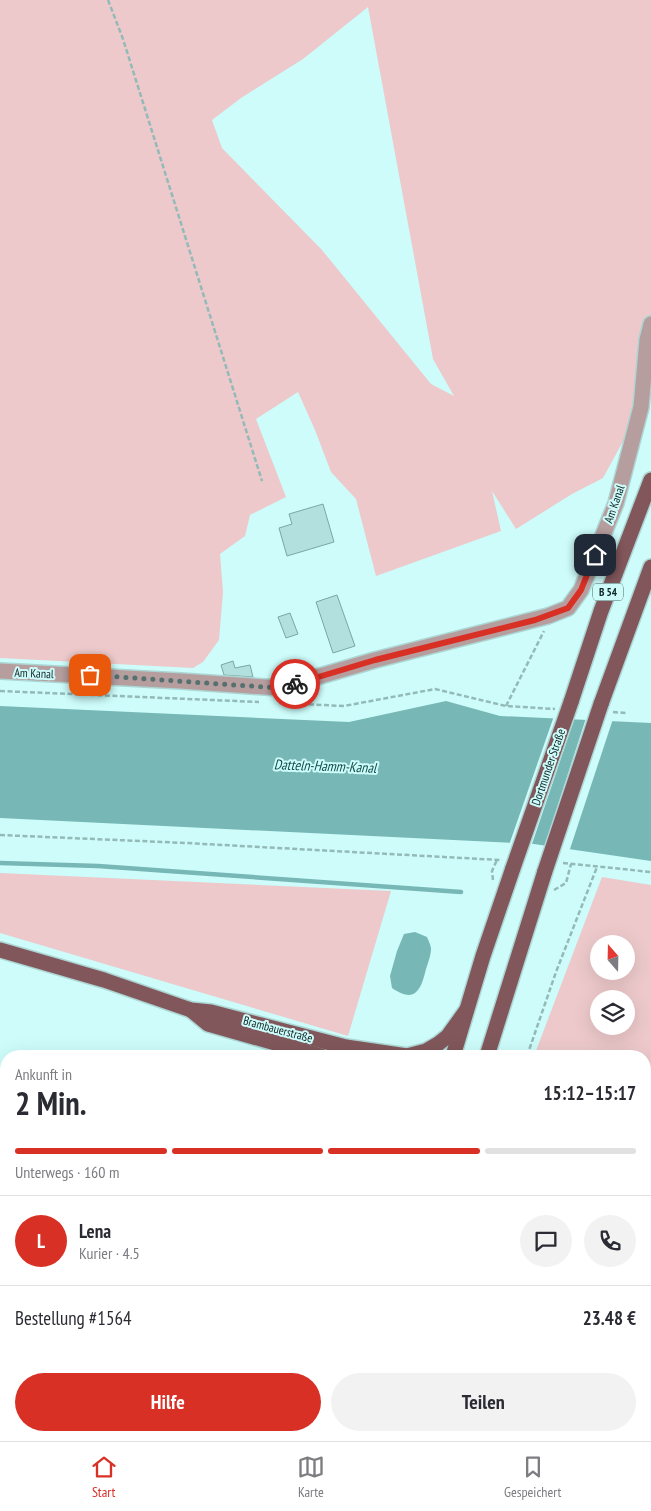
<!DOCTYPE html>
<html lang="de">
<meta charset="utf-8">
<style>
:root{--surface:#fff;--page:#f2f2f3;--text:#2b2b33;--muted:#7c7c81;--line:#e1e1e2;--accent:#d93025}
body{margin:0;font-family:"PT Sans Narrow",sans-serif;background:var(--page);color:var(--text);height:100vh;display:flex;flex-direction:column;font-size:19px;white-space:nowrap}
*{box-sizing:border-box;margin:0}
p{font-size:16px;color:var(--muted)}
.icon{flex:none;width:28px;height:28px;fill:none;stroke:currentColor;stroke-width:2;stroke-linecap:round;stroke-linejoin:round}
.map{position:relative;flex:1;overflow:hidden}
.side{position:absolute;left:0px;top:1050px;width:651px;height:391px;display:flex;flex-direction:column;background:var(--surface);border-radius:20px 20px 0 0;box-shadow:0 5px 20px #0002}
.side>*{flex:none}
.needle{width:32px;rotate:340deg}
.tools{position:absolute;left:590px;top:935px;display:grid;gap:10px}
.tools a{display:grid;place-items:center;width:45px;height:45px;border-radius:50%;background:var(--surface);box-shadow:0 5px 20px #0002;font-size:25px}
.pin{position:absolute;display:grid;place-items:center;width:42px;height:42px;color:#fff;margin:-21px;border-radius:10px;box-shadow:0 2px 8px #0006}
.courier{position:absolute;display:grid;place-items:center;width:50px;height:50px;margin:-25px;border:4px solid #d93025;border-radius:50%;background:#fff;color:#222;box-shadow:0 1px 6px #0007}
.overview em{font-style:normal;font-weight:600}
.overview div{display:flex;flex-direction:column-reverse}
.overview{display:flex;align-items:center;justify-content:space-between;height:85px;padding:0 15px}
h1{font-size:32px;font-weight:600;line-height:38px}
.bar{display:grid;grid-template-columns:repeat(4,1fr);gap:8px 5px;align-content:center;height:60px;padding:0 15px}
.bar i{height:6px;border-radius:4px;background:var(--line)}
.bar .current{background:var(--accent)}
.bar p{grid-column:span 4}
.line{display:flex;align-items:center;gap:12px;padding:0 15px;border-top:1px solid var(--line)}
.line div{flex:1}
.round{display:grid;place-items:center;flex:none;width:52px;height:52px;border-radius:26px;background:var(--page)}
.action{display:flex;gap:10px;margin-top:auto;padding:10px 15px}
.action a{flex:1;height:58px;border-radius:30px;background:var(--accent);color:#fff;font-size:20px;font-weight:600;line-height:58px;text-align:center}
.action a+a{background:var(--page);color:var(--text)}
.menu{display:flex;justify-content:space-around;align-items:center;height:70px;border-top:1px solid var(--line);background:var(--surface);font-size:14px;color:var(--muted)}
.menu a{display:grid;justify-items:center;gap:2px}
.menu .current{color:var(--accent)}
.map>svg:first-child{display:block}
.green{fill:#edc9cb;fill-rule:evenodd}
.water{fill:#77b7b5}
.pier{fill:#cdfcfa}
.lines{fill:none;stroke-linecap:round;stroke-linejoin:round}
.stream{stroke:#77b7b5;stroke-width:4.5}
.building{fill:#b2e0de;stroke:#7ba7a5}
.minor-casing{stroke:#acd5d3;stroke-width:18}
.major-casing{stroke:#acd5d3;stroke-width:18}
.path{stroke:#94bab8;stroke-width:2.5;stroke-dasharray:5 2.5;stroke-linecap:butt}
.minor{stroke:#b69d9e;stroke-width:15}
.major{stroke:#81575b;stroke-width:15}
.major-bridge-casing{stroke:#acd5d3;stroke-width:18;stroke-linecap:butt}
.major-bridge{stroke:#81575b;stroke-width:15}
.done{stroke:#54706f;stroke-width:5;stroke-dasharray:0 9}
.route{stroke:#d93025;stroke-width:6}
.labels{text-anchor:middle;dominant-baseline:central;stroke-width:4;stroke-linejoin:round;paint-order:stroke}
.shield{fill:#cdfcfa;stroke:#4b6664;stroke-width:1}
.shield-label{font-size:11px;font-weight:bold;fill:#132524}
.street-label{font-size:12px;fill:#132524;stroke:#cdfcfa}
.water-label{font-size:14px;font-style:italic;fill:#124c4b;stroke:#cdfcfa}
</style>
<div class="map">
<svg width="651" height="1441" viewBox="0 0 651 1441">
<rect width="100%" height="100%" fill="#cdfcfa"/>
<g class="green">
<path d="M0,0H651V390L603,478L572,494L516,529L492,491L501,531L376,576L356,499L331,472L315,430L298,392L256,419L286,497L250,515L245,536L220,554L223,592L219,640L203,662L193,668L0,658ZM368,7L433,359L454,396L431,384L322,250L222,148L212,120L241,98L303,59Z"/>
<polygon points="0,873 391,891 348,1036 0,933"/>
<path d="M602,877L651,885V1200L645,1198V1056H534ZM599,944H626V971H599ZM599,999H626V1026H599Z"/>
<polygon points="645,1215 651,1217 651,1441 411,1441 413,1435 645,1435"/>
</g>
<g class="water">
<polygon points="446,701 500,716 651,723 651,861 534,844 0,818 0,706 349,722"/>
<path d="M415,932L427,937C428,940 431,945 431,949C431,955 428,963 426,969C421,990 415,1004 392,988L390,976L397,951L404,934Z"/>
</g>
<g class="pier">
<polygon points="554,716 575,717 531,847 509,845"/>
<polygon points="586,718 613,719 569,852 544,848"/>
</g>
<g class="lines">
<polyline class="stream" points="0,863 98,866 461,892"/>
</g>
<g class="building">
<polygon points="323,504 334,542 287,556 279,528 292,524 289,514"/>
<polygon points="337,595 355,646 333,653 316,602"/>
<polygon points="290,613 298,634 286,638 278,617"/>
<polygon points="233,661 235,668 250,665 253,677 224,675 221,665"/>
</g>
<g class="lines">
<defs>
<g id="minor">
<polyline points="0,671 181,681 279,688 375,660 548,616 568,608 581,590 616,503 641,407 647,340 651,324"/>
<polyline points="0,1277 6,1278"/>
<polyline points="54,1441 56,1435"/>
</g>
<g id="major">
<polyline points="571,702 601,611 651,480"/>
<polyline points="601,704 651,567"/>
<polyline points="0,950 104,980 191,1010 211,1012 346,1047 407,1056 426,1051 438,1044 448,1036 466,1011"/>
<polyline points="191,1010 208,1024 321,1056"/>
<polyline points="453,1056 483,956 513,868"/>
<polyline points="487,1056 545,871"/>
<polyline points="341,1441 342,1435"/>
<polyline points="376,1441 378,1435"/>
</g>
</defs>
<use href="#minor" class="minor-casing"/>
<use href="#major" class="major-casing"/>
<g class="path">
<polyline points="108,0 123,39 262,481"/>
<polyline points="0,691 259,702"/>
<polyline points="279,703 344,706 435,689 506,706 555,709"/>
<polyline points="506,706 544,631"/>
<polyline points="613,712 626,713"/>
<polyline points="0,835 186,843 500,860"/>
<polyline points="563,863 651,872"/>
<polyline points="493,880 492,871 497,860"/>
<polyline points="554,890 566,883 571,864"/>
<polyline points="527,1056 556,972 597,867"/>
<polyline points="645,1205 651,1207"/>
<polyline points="401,1441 403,1435"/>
</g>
<use href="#minor" class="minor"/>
<use href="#major" class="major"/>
<defs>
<g id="major-bridge">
<polyline points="513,868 571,702"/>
<polyline points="545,871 601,704"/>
</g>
</defs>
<use href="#major-bridge" class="major-bridge-casing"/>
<use href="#major-bridge" class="major-bridge"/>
</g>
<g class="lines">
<polyline class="done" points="90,675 279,688 295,684"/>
<polyline class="route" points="295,684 375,660 535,620 568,608 581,590 595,555"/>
</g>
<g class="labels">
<rect class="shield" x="593" y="583.5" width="30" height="17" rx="4"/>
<g class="shield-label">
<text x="608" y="592">B 54</text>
</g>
<g class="street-label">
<text transform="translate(614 504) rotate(-71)">Am Kanal</text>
<text transform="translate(34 673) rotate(2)">Am Kanal</text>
<text transform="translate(548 767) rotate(-71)">Dortmunder Straße</text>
<text transform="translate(278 1029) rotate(15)">Brambauerstraße</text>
</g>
<g class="water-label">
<text transform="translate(325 766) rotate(2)">Datteln-Hamm-Kanal</text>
</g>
</g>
</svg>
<div class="tools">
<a><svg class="needle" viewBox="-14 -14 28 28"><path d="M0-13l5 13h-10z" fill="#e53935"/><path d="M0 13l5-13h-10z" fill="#7c7c81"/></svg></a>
<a><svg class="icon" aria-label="layers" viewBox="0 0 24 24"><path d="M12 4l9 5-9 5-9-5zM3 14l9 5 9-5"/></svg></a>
</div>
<div class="pin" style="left:90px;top:675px;background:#ea580c"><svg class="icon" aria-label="bag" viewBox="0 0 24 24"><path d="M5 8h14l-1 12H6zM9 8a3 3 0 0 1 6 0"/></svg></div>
<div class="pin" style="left:595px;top:555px;background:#1f2937"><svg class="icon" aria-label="home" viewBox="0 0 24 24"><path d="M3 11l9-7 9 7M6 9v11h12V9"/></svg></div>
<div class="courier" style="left:295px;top:684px"><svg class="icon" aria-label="bike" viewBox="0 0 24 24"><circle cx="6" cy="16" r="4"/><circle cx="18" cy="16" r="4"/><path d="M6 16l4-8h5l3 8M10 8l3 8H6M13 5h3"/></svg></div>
<section class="side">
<div class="overview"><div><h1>2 Min.</h1><p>Ankunft in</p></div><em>15:12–15:17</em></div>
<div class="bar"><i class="current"></i><i class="current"></i><i class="current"></i><i></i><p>Unterwegs · 160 m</p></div>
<div class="line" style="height:90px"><b class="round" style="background:var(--accent);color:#fff">L</b><div><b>Lena</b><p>Kurier · 4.5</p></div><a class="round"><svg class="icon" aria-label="chat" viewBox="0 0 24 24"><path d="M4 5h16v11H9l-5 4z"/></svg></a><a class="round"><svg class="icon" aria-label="phone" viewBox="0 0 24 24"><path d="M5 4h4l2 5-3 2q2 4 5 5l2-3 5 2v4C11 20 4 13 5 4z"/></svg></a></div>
<div class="line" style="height:65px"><div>Bestellung #1564</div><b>23.48 €</b></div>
<div class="action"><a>Hilfe</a><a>Teilen</a></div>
</section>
</div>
<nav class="menu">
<a class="current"><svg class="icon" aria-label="home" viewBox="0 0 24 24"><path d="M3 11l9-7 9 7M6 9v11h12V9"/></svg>Start</a>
<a><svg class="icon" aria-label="map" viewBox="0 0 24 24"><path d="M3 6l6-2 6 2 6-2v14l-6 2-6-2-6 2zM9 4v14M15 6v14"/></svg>Karte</a>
<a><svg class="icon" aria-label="saved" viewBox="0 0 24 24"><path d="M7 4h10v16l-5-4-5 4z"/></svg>Gespeichert</a>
</nav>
